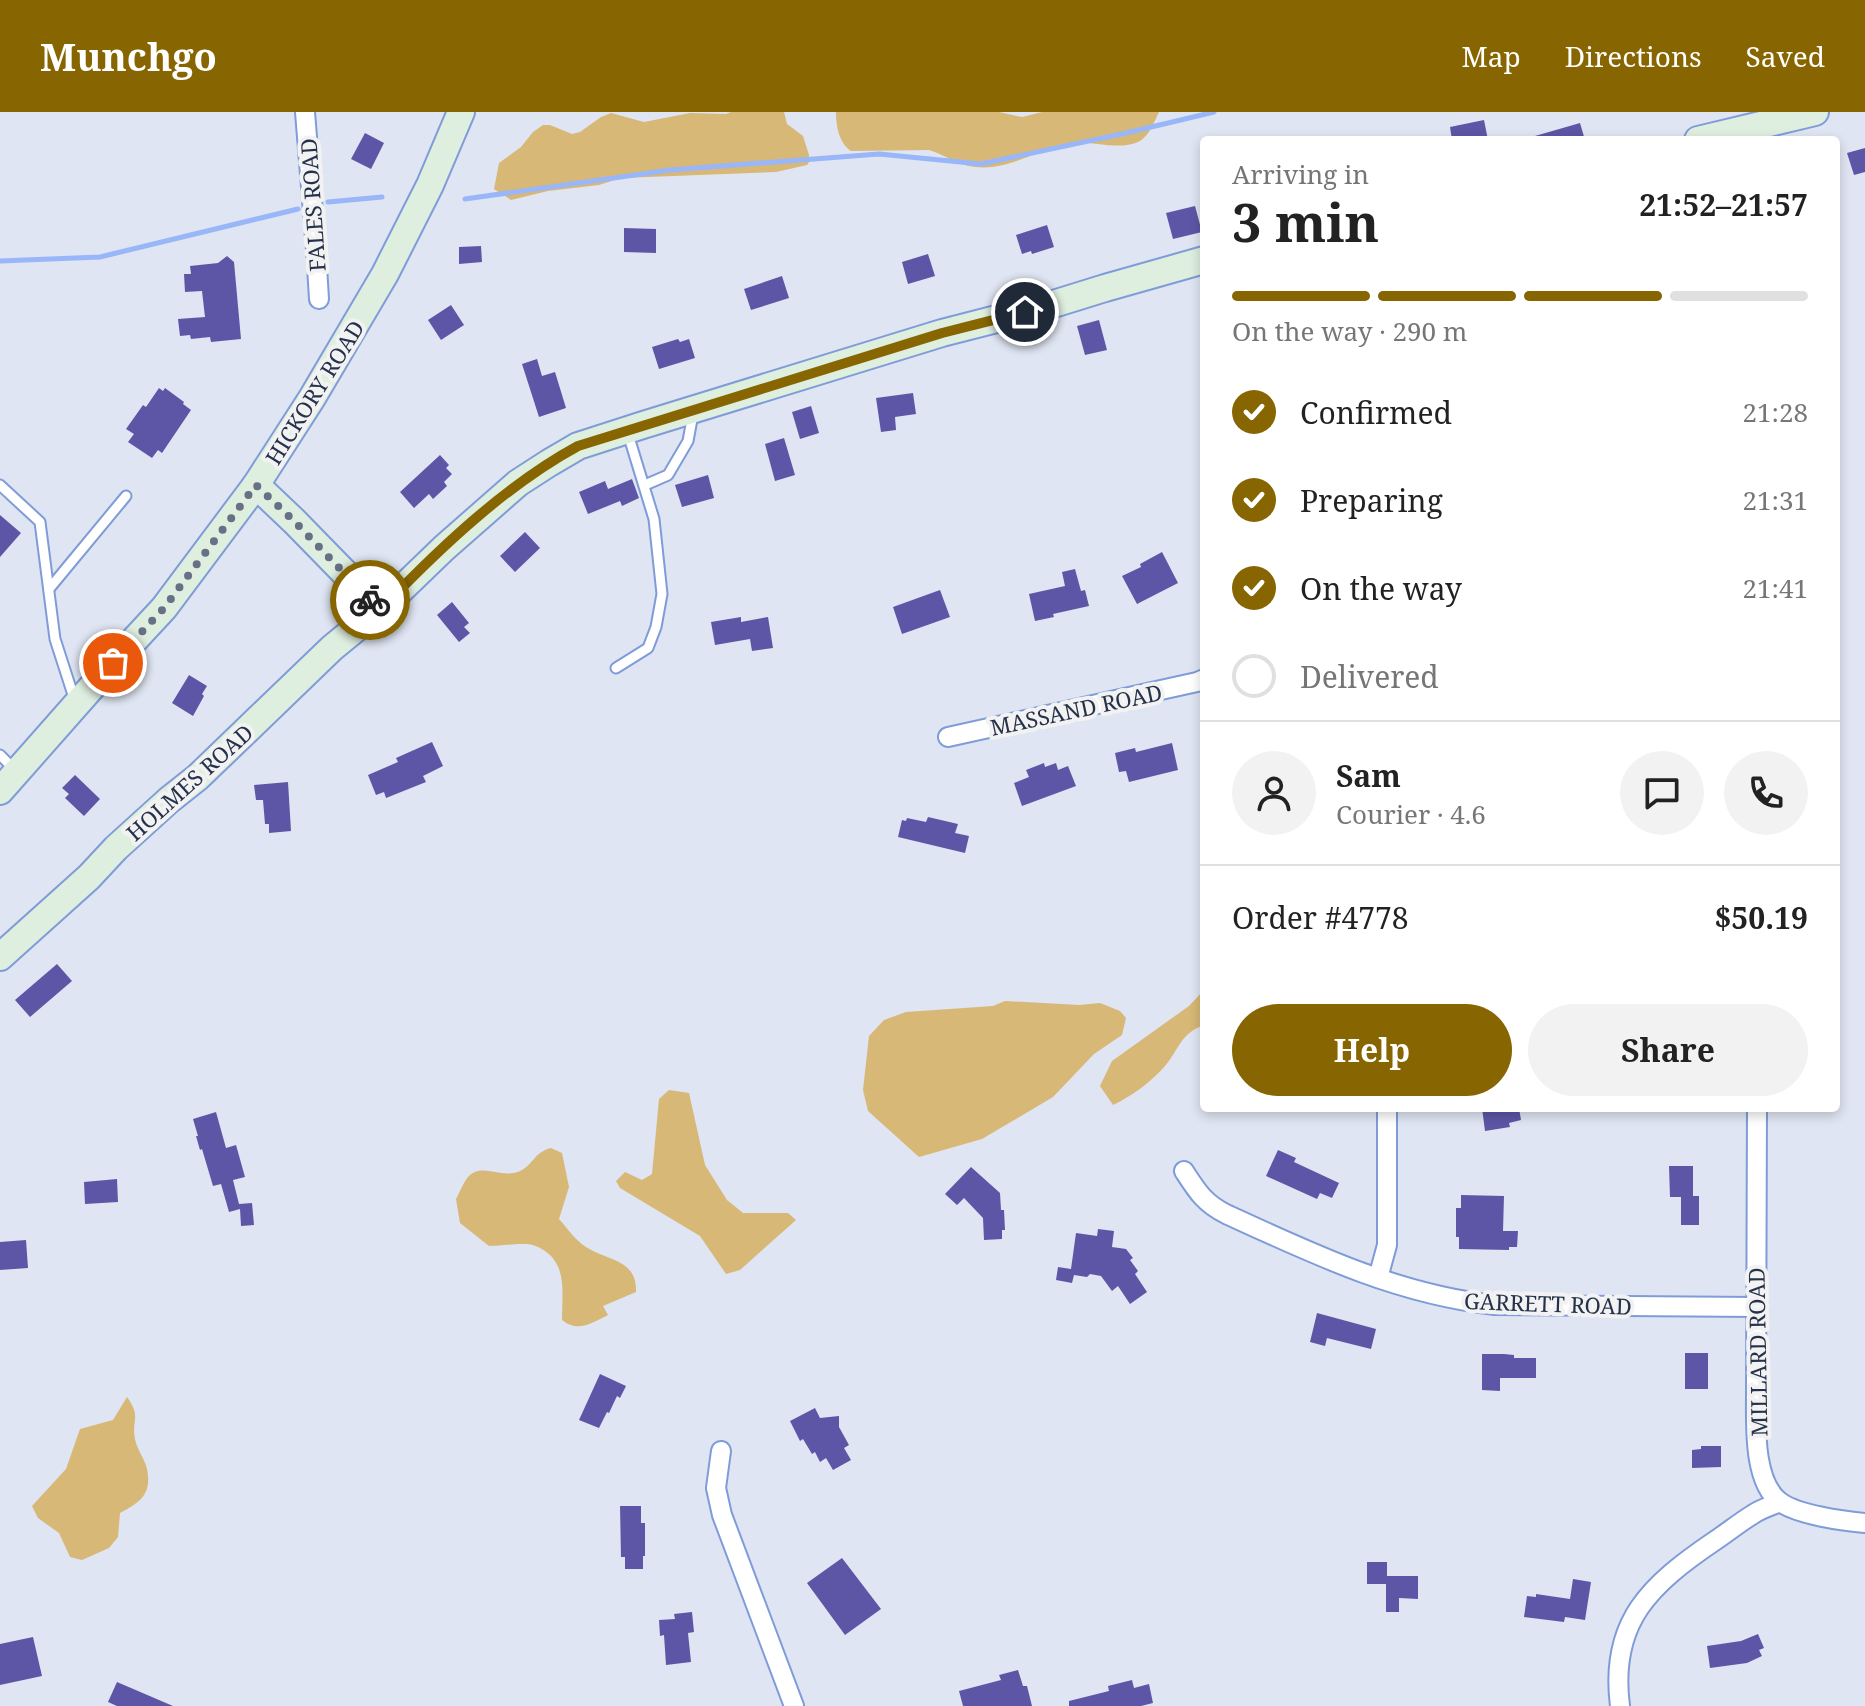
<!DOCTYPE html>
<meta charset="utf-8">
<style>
:root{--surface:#fff;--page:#f2f2f2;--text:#222;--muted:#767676;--line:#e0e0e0;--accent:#876500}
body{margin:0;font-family:"Noto Serif",serif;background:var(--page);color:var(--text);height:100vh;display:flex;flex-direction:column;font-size:30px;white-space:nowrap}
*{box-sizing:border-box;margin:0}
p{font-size:26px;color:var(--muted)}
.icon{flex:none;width:44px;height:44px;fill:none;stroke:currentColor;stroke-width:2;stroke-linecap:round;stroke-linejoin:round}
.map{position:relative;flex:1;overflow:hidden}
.panel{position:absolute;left:1200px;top:24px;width:640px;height:976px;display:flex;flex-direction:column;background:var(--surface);border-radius:8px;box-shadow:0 4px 12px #0003}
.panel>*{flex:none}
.pin{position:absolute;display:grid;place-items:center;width:68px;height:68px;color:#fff;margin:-34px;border:4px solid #fff;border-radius:50%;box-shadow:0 2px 8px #0007}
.courier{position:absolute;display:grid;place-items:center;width:80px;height:80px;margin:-40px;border:6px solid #876500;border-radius:50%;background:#fff;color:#222;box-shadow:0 2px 10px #0007}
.summary em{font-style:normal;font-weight:700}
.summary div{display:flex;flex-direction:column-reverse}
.summary{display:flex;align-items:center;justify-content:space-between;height:136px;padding:0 32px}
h1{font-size:52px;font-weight:700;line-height:60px}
.bar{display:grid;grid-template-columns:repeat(4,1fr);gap:12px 8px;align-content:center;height:96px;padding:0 32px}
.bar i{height:10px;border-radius:6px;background:var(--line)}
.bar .selected{background:var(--accent)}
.bar p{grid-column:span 4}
.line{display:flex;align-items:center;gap:20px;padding:0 32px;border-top:2px solid var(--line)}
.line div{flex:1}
.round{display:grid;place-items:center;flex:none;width:84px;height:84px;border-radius:42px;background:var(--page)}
ol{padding:0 32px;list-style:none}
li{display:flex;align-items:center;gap:24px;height:88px}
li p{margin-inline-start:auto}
li .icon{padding:8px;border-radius:50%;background:var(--accent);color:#fff;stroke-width:4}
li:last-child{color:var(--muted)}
li i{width:44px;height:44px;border:4px solid var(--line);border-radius:50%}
.action{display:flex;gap:16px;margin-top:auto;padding:16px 32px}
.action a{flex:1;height:92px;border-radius:48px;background:var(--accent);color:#fff;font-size:32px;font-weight:700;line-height:92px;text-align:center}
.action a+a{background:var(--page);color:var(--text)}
header{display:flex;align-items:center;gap:48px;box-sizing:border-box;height:112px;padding:0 40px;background:var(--accent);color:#fff}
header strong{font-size:38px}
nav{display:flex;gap:44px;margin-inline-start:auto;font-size:28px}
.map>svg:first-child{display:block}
.green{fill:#d7b876}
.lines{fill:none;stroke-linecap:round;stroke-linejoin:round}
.stream{stroke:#98b6f8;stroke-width:5}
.building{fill:#5d56a6}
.lane-casing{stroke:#7f9cd8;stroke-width:13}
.street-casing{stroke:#7f9cd8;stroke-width:22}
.secondary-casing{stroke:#7f9cd8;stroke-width:30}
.lane{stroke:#fff;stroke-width:9}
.street{stroke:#fff;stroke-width:18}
.secondary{stroke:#deeedf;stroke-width:26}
.done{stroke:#677185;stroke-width:8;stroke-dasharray:0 14.4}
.route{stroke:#876500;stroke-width:10}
.labels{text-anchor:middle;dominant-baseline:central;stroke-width:8;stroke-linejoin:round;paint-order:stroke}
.street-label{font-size:22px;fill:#26324b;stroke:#f2f2f2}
</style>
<header>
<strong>Munchgo</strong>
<nav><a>Map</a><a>Directions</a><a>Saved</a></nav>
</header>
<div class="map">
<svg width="1865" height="1594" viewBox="0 0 1865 1594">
<rect width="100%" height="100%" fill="#dfe5f2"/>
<g class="green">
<polygon points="731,0 784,0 787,12 803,24 809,43 809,50 807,53 776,60 621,66 599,73 548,79 511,88 494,77 499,51 521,35 533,20 543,13 550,13 572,22 580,20 601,5 611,1 644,10 690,1 726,2"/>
<path d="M836,0H999L1022,5L1042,0H1159C1154,10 1149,25 1138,30C1117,39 1092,28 1070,31C1038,37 1008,59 975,55C958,53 945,43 929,38L851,39C839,31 836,14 836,0Z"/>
<path d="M1204,878V913C1180,922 1180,936 1165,954C1151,970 1132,984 1113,993L1100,974L1112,949L1189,894Z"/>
<polygon points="1005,889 1079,893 1100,891 1120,899 1126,906 1122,923 1094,942 1053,985 982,1027 919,1045 868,999 863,978 869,924 884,908 906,900 993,894"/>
<polygon points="669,978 689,981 705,1053 727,1088 743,1101 788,1101 796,1108 740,1158 726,1162 700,1124 620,1076 616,1069 625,1060 642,1068 652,1062 659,987"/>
<path d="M551,1036L562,1041L569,1075L559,1107C567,1116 576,1129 586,1135C608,1149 637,1147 636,1180L603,1194L608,1203C592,1211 578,1221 562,1208C562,1178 569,1146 533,1133C523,1130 500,1134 489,1134L460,1111L456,1087C460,1080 463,1071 468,1065C483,1049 502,1069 522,1058C534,1051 535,1040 551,1036Z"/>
<path d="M127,1285C142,1306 131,1307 135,1327C137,1338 145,1347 147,1357C152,1383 140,1390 120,1401L118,1425L109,1436L82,1448L70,1445L59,1421L38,1406L32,1394L66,1357L80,1317L113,1308Z"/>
</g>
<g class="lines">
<g class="stream">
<polyline points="465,87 670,58 879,42 981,52 1126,21 1214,0"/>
<polyline points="328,90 382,85"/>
<polyline points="0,149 100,145 298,97"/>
</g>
</g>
<g class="building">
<polygon points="1484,8 1488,28 1452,28 1450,15"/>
<polygon points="1580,11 1585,28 1535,28 1535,24"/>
<polygon points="365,21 384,31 371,57 351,47"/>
<polygon points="1865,36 1865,60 1854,63 1847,41"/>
<polygon points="1195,94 1202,120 1173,127 1166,101"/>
<polygon points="1047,113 1054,135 1032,142 1031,139 1022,142 1016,123"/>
<polygon points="624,116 656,117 656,141 624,140"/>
<polygon points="481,134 482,150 459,152 459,135"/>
<polygon points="928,142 935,164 908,172 902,150"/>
<polygon points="227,144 234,150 241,227 211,230 210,225 191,227 190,223 180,224 178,207 205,205 202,179 185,180 184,162 191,162 190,154 218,151"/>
<polygon points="782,164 789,186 751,198 744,177"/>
<polygon points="451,193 464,213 441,228 428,208"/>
<polygon points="1099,208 1107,238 1085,243 1077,214"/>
<polygon points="678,227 680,230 689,227 695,246 659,257 652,235"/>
<polygon points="537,247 542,264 555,260 566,296 539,305 522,252"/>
<polygon points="159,276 163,279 165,276 184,290 183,292 191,298 162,341 158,338 152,346 128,330 134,322 126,317 143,293 146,295"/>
<polygon points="913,281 916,302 895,305 896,318 881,320 876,286"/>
<polygon points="811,294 819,321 800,327 792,300"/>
<polygon points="784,326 795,363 775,369 765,332"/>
<polygon points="440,343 449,353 446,356 452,362 444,370 447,374 433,387 429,382 414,396 400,380"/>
<polygon points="708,363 714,386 682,395 675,373"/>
<polygon points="632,367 639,386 622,394 620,389 588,402 579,380 605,369 608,377"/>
<polygon points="0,403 21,421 0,445"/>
<polygon points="525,420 540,436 515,460 500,444"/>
<polygon points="1162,440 1178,471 1137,492 1122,464 1141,455 1140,452"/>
<polygon points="1075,457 1081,479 1085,478 1089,494 1053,502 1054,505 1035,509 1029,482 1065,474 1062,460"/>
<polygon points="940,478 950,505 902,522 893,495"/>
<polygon points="452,490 469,511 464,515 470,521 459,530 437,503"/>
<polygon points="741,505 741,510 768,505 773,536 752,539 750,527 715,533 711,510"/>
<polygon points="189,563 207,574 202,582 204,584 193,604 172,591"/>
<polygon points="432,630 443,654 423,664 426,670 386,686 384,680 376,683 368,663 398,650 396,646"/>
<polygon points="1172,631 1178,658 1129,670 1126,659 1119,660 1115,641 1135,636 1136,640"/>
<polygon points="1044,651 1045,655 1056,651 1058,658 1068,654 1076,674 1022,694 1014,671 1029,665 1026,658"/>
<polygon points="75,663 100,687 84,704 65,686 69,682 62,676"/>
<polygon points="288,670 291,719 269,721 269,712 265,712 263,688 256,688 254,673"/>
<polygon points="928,705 958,712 955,721 969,724 965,741 898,725 902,708 906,709 907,706 926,710"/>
<polygon points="57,852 72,869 30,905 15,888"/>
<polygon points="1482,996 1519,996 1521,1008 1509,1011 1510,1015 1485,1019"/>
<polygon points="216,1000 226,1036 236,1033 245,1065 233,1068 239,1092 252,1091 254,1113 241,1114 240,1097 229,1100 221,1072 213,1074 202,1037 200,1038 196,1024 198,1024 193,1007"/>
<polygon points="1278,1038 1296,1046 1294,1050 1339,1071 1332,1086 1320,1081 1317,1087 1266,1064"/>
<polygon points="1669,1054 1693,1054 1693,1084 1699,1084 1699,1113 1681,1113 1681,1085 1670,1085"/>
<polygon points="971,1055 1000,1081 1001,1098 1004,1098 1005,1118 1002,1118 1002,1127 984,1128 983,1106 964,1086 957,1093 945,1082"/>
<polygon points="117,1067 118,1090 85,1092 84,1070"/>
<polygon points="1461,1083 1504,1084 1503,1119 1518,1119 1517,1135 1509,1135 1509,1138 1459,1137 1459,1125 1456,1125 1456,1096 1461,1096"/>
<polygon points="1098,1117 1114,1119 1112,1135 1126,1137 1133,1146 1130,1148 1138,1159 1135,1162 1147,1180 1130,1192 1118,1174 1112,1179 1101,1164 1090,1162 1087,1165 1074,1163 1072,1171 1056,1168 1058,1155 1071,1157 1076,1121 1097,1124"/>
<polygon points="26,1128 28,1156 0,1158 0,1130"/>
<polygon points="1317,1201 1376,1217 1371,1237 1327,1226 1325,1234 1310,1230"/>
<rect x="1685" y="1241" width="23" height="36"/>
<polygon points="1482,1242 1504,1242 1514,1243 1514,1246 1536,1246 1536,1266 1500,1266 1500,1279 1482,1278"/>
<polygon points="600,1262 626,1274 620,1286 617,1284 609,1301 607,1300 599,1316 579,1308"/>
<polygon points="815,1296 820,1306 839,1304 839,1315 849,1333 844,1336 851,1348 833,1358 826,1346 820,1350 815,1340 812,1342 803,1327 800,1329 790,1309"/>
<polygon points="1701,1334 1721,1334 1721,1355 1692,1356 1692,1338 1701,1337"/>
<polygon points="620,1394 641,1394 641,1411 645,1411 645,1444 643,1444 643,1457 625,1457 625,1445 621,1445"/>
<polygon points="842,1446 881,1497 845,1523 807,1471"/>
<polygon points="1367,1450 1387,1450 1387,1464 1418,1464 1418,1487 1399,1486 1399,1500 1386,1500 1386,1472 1367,1472"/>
<polygon points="1573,1467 1591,1470 1585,1508 1565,1505 1564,1510 1524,1505 1527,1484 1536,1485 1536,1482 1570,1487"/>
<polygon points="692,1500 694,1520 688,1521 691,1550 666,1553 664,1523 660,1524 659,1508 675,1507 674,1502"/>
<polygon points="1758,1522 1764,1536 1759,1538 1762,1544 1747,1551 1710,1556 1707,1534 1741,1529"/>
<polygon points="33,1525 42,1564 0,1573 0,1532"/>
<polygon points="1018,1558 1023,1574 1027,1574 1032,1594 963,1594 959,1579 1001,1568 999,1563"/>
<polygon points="1132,1568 1134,1576 1149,1572 1153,1591 1141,1594 1069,1594 1069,1589 1109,1579 1108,1574"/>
<polygon points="117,1570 173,1594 117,1594 108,1590"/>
</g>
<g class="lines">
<defs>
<g id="lane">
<polyline points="0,373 40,410 55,527 75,589"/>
<polyline points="645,373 668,363 688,329 693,302"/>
<polyline points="49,477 126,384"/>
<polyline points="616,556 648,536 656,515 662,482 654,407 628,322"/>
<polyline points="0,643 15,658"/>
</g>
<g id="street">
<polyline points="305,0 316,138 319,187"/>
<polyline points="948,625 1197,570 1204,567"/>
<path d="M1757,996L1756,1283C1756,1313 1753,1370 1780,1390C1798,1403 1843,1409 1865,1411"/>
<path d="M1184,1059C1197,1079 1204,1091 1226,1102C1313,1142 1399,1183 1495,1193L1757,1195"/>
<polyline points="1378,1166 1387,1133 1387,996"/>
<polyline points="721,1339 716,1376 722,1403 794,1594"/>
<path d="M1620,1594C1609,1509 1651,1472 1716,1428C1728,1420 1739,1411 1752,1403C1760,1397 1771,1394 1780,1390"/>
</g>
<g id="secondary">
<polyline points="1698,28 1815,0"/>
<polyline points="256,373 294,409 379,496"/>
<polyline points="0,679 113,551 164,496 256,373 312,286 385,162 430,73 461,0"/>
<polyline points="0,845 89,765 116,736 169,688 198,665 332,536 388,490 444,436 518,371 549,351 578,334 643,313 942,221 1047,194 1105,176 1204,148"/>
</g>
</defs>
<use href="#lane" class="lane-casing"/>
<use href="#street" class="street-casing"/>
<use href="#secondary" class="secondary-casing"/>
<use href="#lane" class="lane"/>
<use href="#street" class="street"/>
<use href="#secondary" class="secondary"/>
</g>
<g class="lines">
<polyline class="done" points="113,551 164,496 256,373 294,409 370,488"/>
<path class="route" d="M370,488L379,496L388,490C443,433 508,372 578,334L942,221L1025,200"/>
</g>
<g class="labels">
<g class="street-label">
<text transform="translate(312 93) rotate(-94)">FALES ROAD</text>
<text transform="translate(314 280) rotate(-58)">HICKORY ROAD</text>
<text transform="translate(1076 597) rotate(-12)">MASSAND ROAD</text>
<text transform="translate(189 670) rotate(-42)">HOLMES ROAD</text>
<text transform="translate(1548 1191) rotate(2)">GARRETT ROAD</text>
<text transform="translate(1757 1240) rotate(-91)">MILLARD ROAD</text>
</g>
</g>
</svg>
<div class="pin" style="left:113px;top:551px;background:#ea580c"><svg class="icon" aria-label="bag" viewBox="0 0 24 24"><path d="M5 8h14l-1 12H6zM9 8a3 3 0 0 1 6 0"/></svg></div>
<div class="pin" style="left:1025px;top:200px;background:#1f2937"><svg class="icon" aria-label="home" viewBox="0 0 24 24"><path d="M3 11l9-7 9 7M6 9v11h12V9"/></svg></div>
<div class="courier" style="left:370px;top:488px"><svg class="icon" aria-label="bike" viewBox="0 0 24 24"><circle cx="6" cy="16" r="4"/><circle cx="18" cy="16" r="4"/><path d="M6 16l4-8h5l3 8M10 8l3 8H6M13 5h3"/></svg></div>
<section class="panel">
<div class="summary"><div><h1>3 min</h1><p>Arriving in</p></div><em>21:52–21:57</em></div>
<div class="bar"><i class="selected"></i><i class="selected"></i><i class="selected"></i><i></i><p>On the way · 290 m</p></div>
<ol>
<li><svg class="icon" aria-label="check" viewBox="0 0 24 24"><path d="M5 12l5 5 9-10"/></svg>Confirmed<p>21:28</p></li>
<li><svg class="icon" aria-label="check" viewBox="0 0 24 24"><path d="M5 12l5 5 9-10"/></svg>Preparing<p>21:31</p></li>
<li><svg class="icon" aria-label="check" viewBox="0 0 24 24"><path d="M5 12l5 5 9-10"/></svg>On the way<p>21:41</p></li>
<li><i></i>Delivered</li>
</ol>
<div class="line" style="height:144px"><a class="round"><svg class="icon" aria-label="person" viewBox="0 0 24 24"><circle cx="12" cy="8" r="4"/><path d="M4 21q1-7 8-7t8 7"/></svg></a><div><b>Sam</b><p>Courier · 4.6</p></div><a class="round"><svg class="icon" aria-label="chat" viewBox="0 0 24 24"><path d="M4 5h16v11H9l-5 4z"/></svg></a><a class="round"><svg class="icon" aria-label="phone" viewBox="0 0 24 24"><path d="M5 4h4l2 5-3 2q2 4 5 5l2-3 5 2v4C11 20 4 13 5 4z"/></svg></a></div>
<div class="line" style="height:104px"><div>Order #4778</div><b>$50.19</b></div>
<div class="action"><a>Help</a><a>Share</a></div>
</section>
</div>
